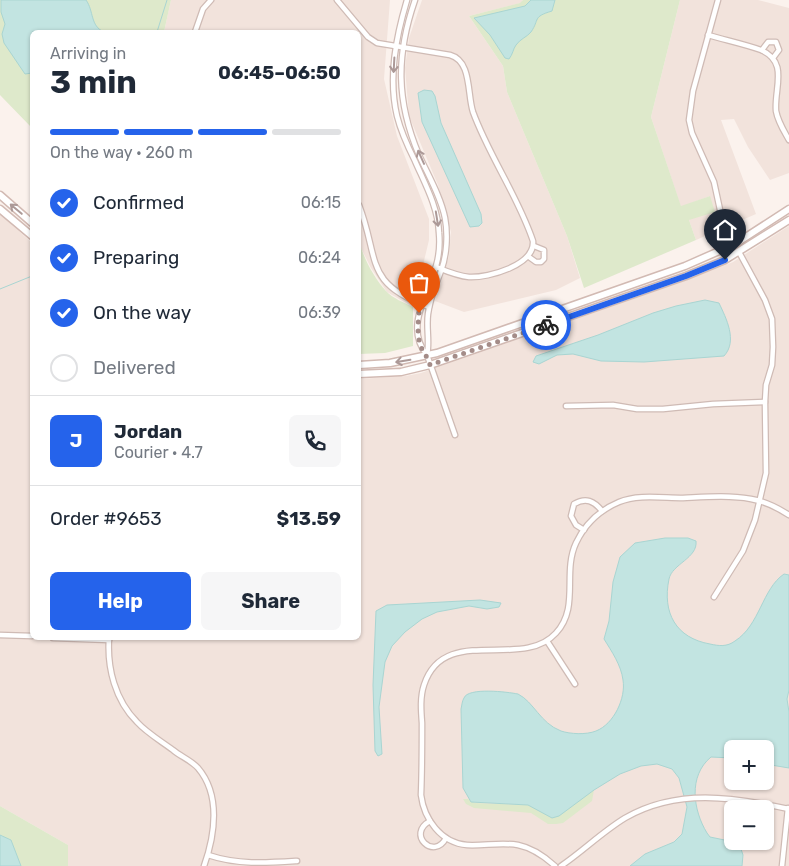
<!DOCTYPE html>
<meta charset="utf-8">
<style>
:root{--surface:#fff;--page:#f6f6f7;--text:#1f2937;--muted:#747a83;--line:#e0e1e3;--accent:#2563eb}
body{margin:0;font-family:Rubik,sans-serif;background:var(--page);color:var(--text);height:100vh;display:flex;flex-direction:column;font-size:19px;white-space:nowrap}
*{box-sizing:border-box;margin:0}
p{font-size:16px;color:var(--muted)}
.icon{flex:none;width:28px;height:28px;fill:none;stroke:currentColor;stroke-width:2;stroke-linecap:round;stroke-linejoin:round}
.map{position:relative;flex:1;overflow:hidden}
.drawer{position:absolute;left:30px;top:30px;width:331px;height:610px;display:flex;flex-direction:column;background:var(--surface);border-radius:8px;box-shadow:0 1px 4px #0004}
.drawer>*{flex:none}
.buttons{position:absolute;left:724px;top:740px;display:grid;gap:10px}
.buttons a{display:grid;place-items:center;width:50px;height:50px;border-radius:8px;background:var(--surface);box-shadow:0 1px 4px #0004;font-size:25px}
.pin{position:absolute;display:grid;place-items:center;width:42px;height:42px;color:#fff;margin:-51px -21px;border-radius:50% 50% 50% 0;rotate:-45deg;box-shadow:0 0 5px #0007}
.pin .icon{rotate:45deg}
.courier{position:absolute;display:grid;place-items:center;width:50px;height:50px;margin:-25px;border:4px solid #2563eb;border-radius:50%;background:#fff;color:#222;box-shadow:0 1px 6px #0007}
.overview em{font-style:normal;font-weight:700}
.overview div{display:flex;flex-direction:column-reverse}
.overview{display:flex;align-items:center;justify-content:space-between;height:85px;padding:0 20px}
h1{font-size:32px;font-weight:700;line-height:38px}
.bar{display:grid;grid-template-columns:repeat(4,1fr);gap:8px 5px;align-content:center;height:60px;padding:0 20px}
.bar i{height:6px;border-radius:4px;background:var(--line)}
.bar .on{background:var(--accent)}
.bar p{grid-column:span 4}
.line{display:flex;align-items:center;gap:12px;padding:0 20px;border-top:1px solid var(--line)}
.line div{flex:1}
.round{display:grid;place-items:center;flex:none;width:52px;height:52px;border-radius:8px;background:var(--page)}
ol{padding:0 20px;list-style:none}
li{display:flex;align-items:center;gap:15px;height:55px}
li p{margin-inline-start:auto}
li .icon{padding:5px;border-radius:50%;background:var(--accent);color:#fff;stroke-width:4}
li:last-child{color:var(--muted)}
li i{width:28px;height:28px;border:2px solid var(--line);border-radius:50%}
.button{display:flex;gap:10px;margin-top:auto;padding:10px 20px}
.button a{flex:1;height:58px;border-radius:8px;background:var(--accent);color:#fff;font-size:20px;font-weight:700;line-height:58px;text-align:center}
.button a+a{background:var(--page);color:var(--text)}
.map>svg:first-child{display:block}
.residential{fill:#f2e3dc;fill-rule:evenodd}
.green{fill:#dee9cb}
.water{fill:#c2e4e1;stroke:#a9d5d2}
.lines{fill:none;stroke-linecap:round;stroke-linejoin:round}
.stream{stroke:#a9d5d2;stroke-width:1}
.minor-casing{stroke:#cfbbb5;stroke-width:7}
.secondary-casing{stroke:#d2bab3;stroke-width:9}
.minor{stroke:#fff;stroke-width:4.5}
.secondary{stroke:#fff;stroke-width:6}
.oneway{stroke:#ac9997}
.done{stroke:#a48c88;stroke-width:5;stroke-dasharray:0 9}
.route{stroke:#2563eb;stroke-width:6}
</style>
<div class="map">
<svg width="789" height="866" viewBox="0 0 789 866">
<rect width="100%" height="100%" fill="#fbf2ed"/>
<g class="residential">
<polygon points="171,0 390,0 384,79 397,136 429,219 429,240 413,307 387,292 371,268 360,246 359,239 359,32 164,32"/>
<polygon points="422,0 523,0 521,3 469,16 503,66 507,92 567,236 580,278 556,290 464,312 435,301 449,256 451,232 438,185 409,116 405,68 409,38"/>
<polygon points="680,0 758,0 789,8 789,173 770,180 748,147 734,119 721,120 756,214 696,240 689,220 710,196 681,207 651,117"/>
<path d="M0,214L32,243V638H359V379L406,376L421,373L682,282L733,262L789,226V866H68V845L0,806ZM732,749H765V781H732ZM732,809H765V841H732Z"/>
</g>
<g class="green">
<polygon points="0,0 171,0 164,32 32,32 32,128 0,95"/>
<polygon points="523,0 680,0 651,117 681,206 710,196 715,212 689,220 696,240 584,288 567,236 507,92 503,66 469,16 520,3"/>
<path d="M359,239C362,256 374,278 386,291C392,298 405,303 413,307V346L385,353L359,354Z"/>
<polygon points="594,790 592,801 563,823 556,824 548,824 531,813 474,808 466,804 463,799 468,799 475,803 528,805 555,817"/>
<polygon points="0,806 68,845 68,866 0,866"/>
</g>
<g class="water">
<path d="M1,0H86C94,11 90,26 104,32H32V73L25,74L4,43L2,34L5,24L1,12Z"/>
<path d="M531,0H555L552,11C532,17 540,19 531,32C527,37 520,39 516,45C513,49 513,54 509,59L505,58L490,35L474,18L525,6Z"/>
<polygon points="424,90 432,91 435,96 441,123 481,214 482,223 479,226 470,227 422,122 418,93"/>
<path d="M705,300L719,303C726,318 738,341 724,356L644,362L601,361L573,354L557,355L539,364L533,362L536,356L598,335L653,313L676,306Z"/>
<path d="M665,538H688L696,541C698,558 672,564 669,579C662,613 676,638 710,644C719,646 727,647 735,641C760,625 762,589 784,574L789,575V690L787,699L789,712V768L765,764V749H732V758L711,757C688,776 693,810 707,833L710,837L739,843L743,855L742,866H630L645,854L674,842L682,834L687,807L679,778L672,769L657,764L641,766L620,774L594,790L559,816L552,818L528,805L471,802L463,788L461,709C462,705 462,701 464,698C468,687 508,692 518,694C534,702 540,723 561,731C570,734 586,735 596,731C614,724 626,698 623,680C621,665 612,652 604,639L609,621L613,582L620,557L635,543Z"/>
<polygon points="480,600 501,603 499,607 487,609 469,606 437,612 422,619 405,632 392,646 385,662 379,707 382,754 378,756 375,751 373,685 376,611 387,605"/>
<polygon points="0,835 11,840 21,866 0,866"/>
</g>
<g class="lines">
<g class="stream">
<polyline points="157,32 167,0"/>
<polyline points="0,289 32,276"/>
</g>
<defs>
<g id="minor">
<path d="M337,0L368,37L377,43L450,55C472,61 467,94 473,112C489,156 518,196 533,241C535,265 489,278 469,277C458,276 446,271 436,267"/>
<path d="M407,0C396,37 388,77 397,116C401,132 408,147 415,161C425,184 438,207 439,233C440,244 439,256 436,266C428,294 404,328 427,355L455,435"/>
<path d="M415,0C396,55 396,101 419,155C428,175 441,197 445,218C448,234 447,255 441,271C436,285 430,298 428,314C426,328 430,342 427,355"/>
<polyline points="718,0 693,91 689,120 692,133 714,182 722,219 735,244"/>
<polyline points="195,32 203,9 211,0"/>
<path d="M708,35C725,40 744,44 761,50C789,62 774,88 776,111C778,122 784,131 789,140"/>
<polyline points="762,50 768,42 776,42 779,50 773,58"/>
<path d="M359,205C380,260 363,283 429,307"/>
<polyline points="529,257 536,262 541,262 544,259 544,250 534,246"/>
<polyline points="566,406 613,405 637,409 663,409 713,404 765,402"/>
<path d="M584,530L576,525L571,516L574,504C586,497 594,501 602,511"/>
<polyline points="714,597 743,551 755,520 766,473 765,402 766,385 772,365 773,347 772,319 765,300 739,252"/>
<polyline points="0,635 32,636"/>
<polyline points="53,638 109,640"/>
<path d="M109,638C107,668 115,700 137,722C147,733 161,741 173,750C180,756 192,761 198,768C221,795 215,835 204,866"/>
<polyline points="547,641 575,684"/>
<path d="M430,821C406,834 434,861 446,838"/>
<path d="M208,855C238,865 266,863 297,861"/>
<path d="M555,866C544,856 533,848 518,845C501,842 484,846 467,845C441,843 424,819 421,795C422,771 422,747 422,723C421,710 420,697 424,685C444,623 522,671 556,633C580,607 562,573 576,543C585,524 600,510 619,502C638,494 662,498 683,498C705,497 728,495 751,499C764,501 778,508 789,515"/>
<path d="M561,866C583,851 602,832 625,818C677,788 733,797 789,809"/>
<polyline points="782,866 788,808"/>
</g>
<g id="secondary">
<polyline points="0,195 32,223"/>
<polyline points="0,209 32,236"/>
<polyline points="359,365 390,363 437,353 685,266 735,244 789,209"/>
<polyline points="359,374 401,372 430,365 686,276 725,260 789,220"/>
</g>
</defs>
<use href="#minor" class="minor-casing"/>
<use href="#secondary" class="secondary-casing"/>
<use href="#minor" class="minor"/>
<use href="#secondary" class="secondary"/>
</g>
<defs><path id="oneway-shaft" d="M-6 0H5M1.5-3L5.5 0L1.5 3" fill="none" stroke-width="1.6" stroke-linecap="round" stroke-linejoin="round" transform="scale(1.25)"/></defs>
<g class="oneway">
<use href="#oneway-shaft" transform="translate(394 65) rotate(93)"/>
<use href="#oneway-shaft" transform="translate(421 157) rotate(-114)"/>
<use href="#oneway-shaft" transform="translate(16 209) rotate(-140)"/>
<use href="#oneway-shaft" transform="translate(437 219) rotate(81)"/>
<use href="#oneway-shaft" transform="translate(403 361) rotate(171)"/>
</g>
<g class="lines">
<path class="done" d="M419,313C418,324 417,336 421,347C424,353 428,358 430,365L546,325"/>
<polyline class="route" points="546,325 686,276 725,260"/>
</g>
</svg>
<div class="buttons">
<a>+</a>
<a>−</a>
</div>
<div class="pin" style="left:419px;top:313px;background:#ea580c"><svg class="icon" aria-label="bag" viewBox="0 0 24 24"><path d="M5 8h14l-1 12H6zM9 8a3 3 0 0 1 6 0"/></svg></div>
<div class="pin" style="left:725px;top:260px;background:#1f2937"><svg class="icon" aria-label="home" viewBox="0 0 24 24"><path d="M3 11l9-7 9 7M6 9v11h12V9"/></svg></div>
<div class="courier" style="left:546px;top:325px"><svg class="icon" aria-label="bike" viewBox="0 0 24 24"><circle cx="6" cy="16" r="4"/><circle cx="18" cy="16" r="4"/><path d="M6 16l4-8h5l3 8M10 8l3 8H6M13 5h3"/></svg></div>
<section class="drawer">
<div class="overview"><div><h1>3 min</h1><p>Arriving in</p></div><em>06:45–06:50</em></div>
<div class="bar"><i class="on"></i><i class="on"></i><i class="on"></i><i></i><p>On the way · 260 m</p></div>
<ol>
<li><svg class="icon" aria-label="check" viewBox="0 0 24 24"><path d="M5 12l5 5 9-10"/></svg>Confirmed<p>06:15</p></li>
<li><svg class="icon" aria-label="check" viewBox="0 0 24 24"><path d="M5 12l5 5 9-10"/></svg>Preparing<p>06:24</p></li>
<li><svg class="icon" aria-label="check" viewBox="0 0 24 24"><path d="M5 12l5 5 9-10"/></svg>On the way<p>06:39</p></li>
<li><i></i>Delivered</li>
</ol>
<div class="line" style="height:90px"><b class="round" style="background:var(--accent);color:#fff">J</b><div><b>Jordan</b><p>Courier · 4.7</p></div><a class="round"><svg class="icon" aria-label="phone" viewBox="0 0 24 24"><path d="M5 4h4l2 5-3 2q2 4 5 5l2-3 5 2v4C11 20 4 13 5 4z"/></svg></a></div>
<div class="line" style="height:65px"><div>Order #9653</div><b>$13.59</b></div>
<div class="button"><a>Help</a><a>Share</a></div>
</section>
</div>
